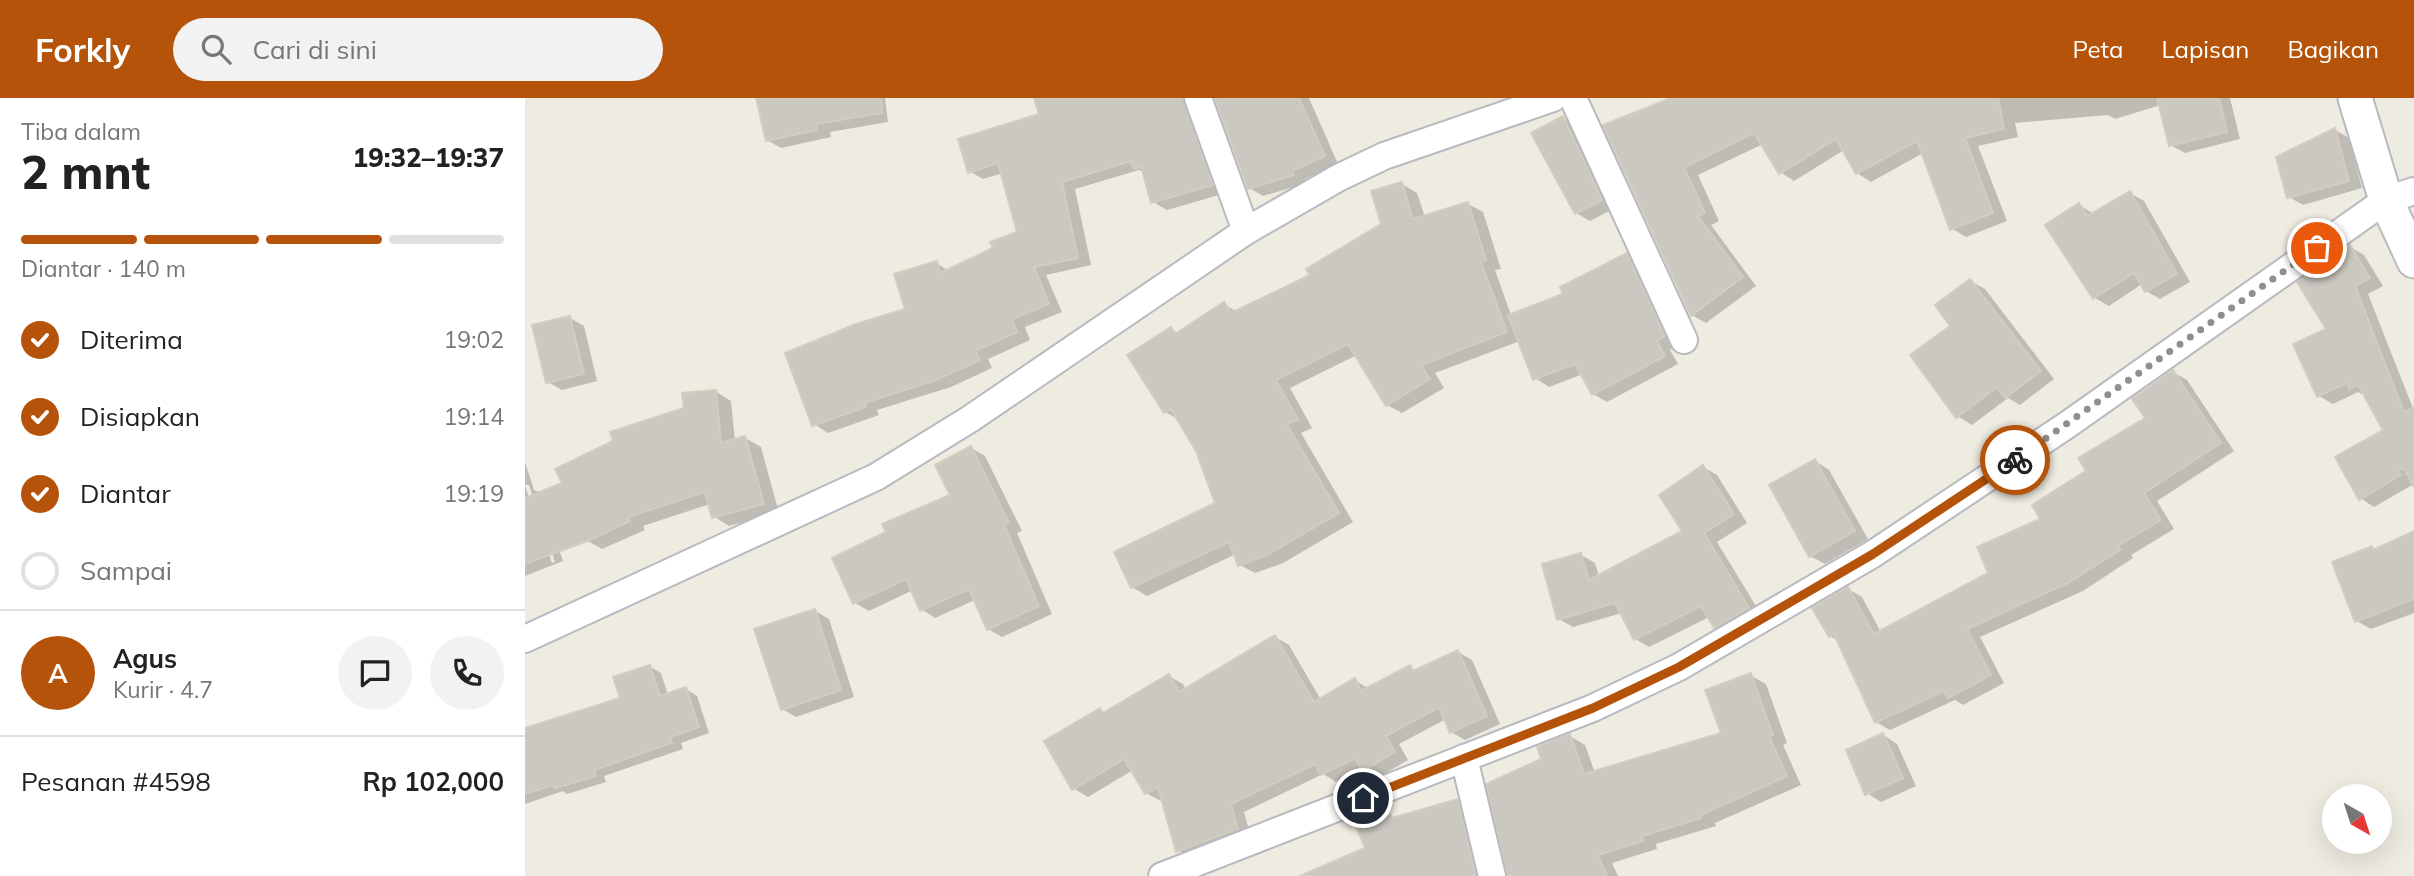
<!DOCTYPE html>
<html lang="id">
<meta charset="utf-8">
<style>
:root{--surface:#fff;--page:#f2f2f2;--text:#222;--muted:#767676;--line:#e0e0e0;--accent:#b45309}
body{margin:0;font-family:Mulish,sans-serif;background:var(--page);color:var(--text);height:100vh;display:flex;flex-direction:column;font-size:26px;white-space:nowrap}
*{box-sizing:border-box;margin:0}
p{font-size:23px;color:var(--muted)}
.icon{flex:none;width:38px;height:38px;fill:none;stroke:currentColor;stroke-width:2;stroke-linecap:round;stroke-linejoin:round}
.map{position:relative;flex:1;overflow:hidden}
.drawer{display:flex;flex-direction:column;background:var(--surface);width:525px}
.drawer>*{flex:none}
.needle{width:46px;rotate:141deg}
.buttons{position:absolute;left:1797px;top:686px;display:grid;gap:14px}
.buttons a{display:grid;place-items:center;width:70px;height:70px;border-radius:50%;background:var(--surface);box-shadow:0 7px 28px #0002;font-size:35px}
.pin{position:absolute;display:grid;place-items:center;width:60px;height:60px;color:#fff;margin:-30px;border:4px solid #fff;border-radius:50%;box-shadow:0 2px 7px #0007}
.courier{position:absolute;display:grid;place-items:center;width:70px;height:70px;margin:-35px;border:5px solid #b45309;border-radius:50%;background:#fff;color:#222;box-shadow:0 2px 9px #0007}
.head em{font-style:normal;font-weight:800}
.head div{display:flex;flex-direction:column-reverse}
.head{display:flex;align-items:center;justify-content:space-between;height:119px;padding:0 21px}
h1{font-size:46px;font-weight:800;line-height:52px}
.bar{display:grid;grid-template-columns:repeat(4,1fr);gap:10px 7px;align-content:center;height:84px;padding:0 21px}
.bar i{height:9px;border-radius:5px;background:var(--line)}
.bar .current{background:var(--accent)}
.bar p{grid-column:span 4}
.line{display:flex;align-items:center;gap:18px;padding:0 21px;border-top:2px solid var(--line)}
.line div{flex:1}
.round{display:grid;place-items:center;flex:none;width:74px;height:74px;border-radius:37px;background:var(--page)}
ol{padding:0 21px;list-style:none}
li{display:flex;align-items:center;gap:21px;height:77px}
li p{margin-inline-start:auto}
li .icon{padding:7px;border-radius:50%;background:var(--accent);color:#fff;stroke-width:4}
li:last-child{color:var(--muted)}
li i{width:38px;height:38px;border:4px solid var(--line);border-radius:50%}
header{display:flex;align-items:center;gap:42px;box-sizing:border-box;height:98px;padding:0 35px;background:var(--accent);color:#fff}
header strong{font-size:33px}
nav{display:flex;gap:38px;margin-inline-start:auto;font-size:24px}
.search{width:490px;height:63px;background:var(--page);display:flex;align-items:center;gap:18px;box-sizing:border-box;padding:0 24px;border-radius:38px;color:var(--muted);font-size:26px}
main{display:flex;flex:1;min-height:0}
.map>svg:first-child{display:block}
.shadow{fill:#0003}
.building{fill:#cbc7c1;stroke:#d3ccbf;stroke-width:2}
.lines{fill:none;stroke-linecap:round;stroke-linejoin:round}
.minor-casing{stroke:#b7babf;stroke-width:30}
.tertiary-casing{stroke:#b7babf;stroke-width:37}
.minor{stroke:#fff;stroke-width:26}
.tertiary{stroke:#fff;stroke-width:33}
.done{stroke:#8e9090;stroke-width:7;stroke-dasharray:0 12.6}
.route{stroke:#b45309;stroke-width:9}
</style>
<header>
<strong>Forkly</strong>
<div class="search"><svg class="icon" aria-label="search" viewBox="0 0 24 24"><circle cx="10" cy="10" r="6"/><path d="M15 15l6 6"/></svg>Cari di sini</div>
<nav><a>Peta</a><a>Lapisan</a><a>Bagikan</a></nav>
</header>
<main>
<section class="drawer">
<div class="head"><div><h1>2 mnt</h1><p>Tiba dalam</p></div><em>19:32–19:37</em></div>
<div class="bar"><i class="current"></i><i class="current"></i><i class="current"></i><i></i><p>Diantar · 140 m</p></div>
<ol>
<li><svg class="icon" aria-label="check" viewBox="0 0 24 24"><path d="M5 12l5 5 9-10"/></svg>Diterima<p>19:02</p></li>
<li><svg class="icon" aria-label="check" viewBox="0 0 24 24"><path d="M5 12l5 5 9-10"/></svg>Disiapkan<p>19:14</p></li>
<li><svg class="icon" aria-label="check" viewBox="0 0 24 24"><path d="M5 12l5 5 9-10"/></svg>Diantar<p>19:19</p></li>
<li><i></i>Sampai</li>
</ol>
<div class="line" style="height:126px"><b class="round" style="background:var(--accent);color:#fff">A</b><div><b>Agus</b><p>Kurir · 4.7</p></div><a class="round"><svg class="icon" aria-label="chat" viewBox="0 0 24 24"><path d="M4 5h16v11H9l-5 4z"/></svg></a><a class="round"><svg class="icon" aria-label="phone" viewBox="0 0 24 24"><path d="M5 4h4l2 5-3 2q2 4 5 5l2-3 5 2v4C11 20 4 13 5 4z"/></svg></a></div>
<div class="line" style="height:91px"><div>Pesanan #4598</div><b>Rp 102,000</b></div>
</section>
<div class="map">
<svg width="1889" height="778" viewBox="0 0 1889 778">
<rect width="100%" height="100%" fill="#eeebe1"/>
<g class="shadow">
<polygon points="233,0 360,0 363,24 305,34 306,39 256,50 242,42"/>
<polygon points="518,0 674,0 701,95 642,112 628,104 620,75 614,72 550,91 566,167 521,177 537,214 500,229 505,242 463,261 467,270 426,289 352,312 354,317 303,335 289,326 382,212 411,165 424,173 470,151 494,135 478,75 458,81 444,73 517,17"/>
<polygon points="692,0 784,0 813,66 780,81 782,85 738,98 724,90"/>
<polygon points="1155,0 1705,0 1715,41 1660,55 1645,47 1636,7 1590,21 1583,17 1490,25 1493,39 1453,48 1482,123 1441,139 1426,130 1398,55 1346,84 1332,75 1319,52 1269,83 1255,74 1238,46 1173,77 1194,123 1186,127 1231,188 1181,225 1167,217"/>
<polygon points="1038,20 1052,28 1090,110 1065,123 1051,115"/>
<polygon points="1810,32 1824,40 1837,90 1778,107 1764,99"/>
<polygon points="877,86 892,95 900,119 943,106 958,114 976,171 970,172 986,217 1040,197 1102,157 1116,165 1153,246 1145,252 1153,266 1082,304 1068,296 1058,276 1024,289 1010,280 995,243 910,275 919,290 877,315 862,307 832,257 765,290 787,330 776,335 828,424 758,465 730,475 715,467 711,456 622,498 607,489 693,406 673,352 655,322 640,314 646,231 654,236 699,206 712,214 787,178 858,126"/>
<polygon points="1605,95 1619,103 1665,184 1635,201 1621,193 1617,186 1584,208 1570,200 1523,127 1554,107 1569,116"/>
<polygon points="1825,149 1839,157 1858,188 1843,196 1889,313 1889,386 1849,409 1835,400 1860,333 1840,298 1833,294 1808,306 1794,298 1803,232"/>
<polygon points="1445,183 1460,191 1529,281 1495,307 1483,300 1447,327 1432,318 1428,228"/>
<polygon points="45,220 59,228 72,283 37,292 23,284"/>
<polygon points="1648,274 1662,282 1709,353 1632,403 1649,431 1606,457 1608,460 1558,493 1455,539 1479,585 1438,607 1430,602 1365,632 1351,624 1314,543 1305,538 1323,491 1337,499 1356,534 1466,476 1564,374 1622,320"/>
<polygon points="190,293 206,303 210,343 220,340 236,349 254,415 204,428 188,418 185,406 118,428 120,432 77,451 61,442 161,311"/>
<polygon points="446,350 460,358 497,433 492,435 527,516 477,539 463,531 450,502 410,520 396,511 388,492 344,513 330,505 363,435 427,397"/>
<polygon points="1290,363 1304,372 1343,441 1300,466 1285,458"/>
<polygon points="0,364 9,392 14,394 38,463 0,478 0,388 27,465 30,464 4,387 0,387"/>
<polygon points="1178,369 1192,377 1222,425 1192,444 1237,518 1205,537 1190,529 1184,519 1124,549 1110,541 1097,515 1048,529 1034,521 1056,457 1070,465 1074,478 1160,433"/>
<polygon points="1889,435 1889,515 1846,531 1832,523 1846,450 1851,452"/>
<polygon points="290,513 304,521 329,599 271,619 257,611"/>
<polygon points="750,539 764,547 796,602 830,582 844,591 885,569 892,573 933,554 947,562 975,626 940,642 926,634 921,621 874,646 883,662 852,680 837,671 811,684 798,676 719,714 726,739 667,761 653,752 638,702 636,703 621,695 608,672 563,699 548,690 575,612 581,615 644,578 658,586 661,592"/>
<polygon points="124,568 136,575 143,597 161,591 172,598 184,635 156,645 158,651 79,678 81,684 42,696 38,693 0,706 0,652 97,601"/>
<polygon points="1225,577 1241,586 1262,645 1258,647 1276,687 1190,725 1191,728 1131,746 1132,751 1087,765 1093,778 984,778 1018,662 1045,638 1060,647 1070,675 1198,636"/>
<polygon points="1358,637 1372,646 1391,688 1356,704 1342,695"/>
<polygon points="932,703 947,712 963,778 780,778 843,751 866,719 869,721"/>
</g>
<g class="building">
<polygon points="231,0 356,0 357,15 291,26 292,32 241,43"/>
<polygon points="509,0 658,0 688,87 626,105 616,68 609,71 606,63 537,84 553,160 509,169 524,206 487,221 492,234 450,253 455,262 411,282 339,305 341,309 287,328 260,255 331,226 380,211 369,176 412,163 415,175 468,150 465,144 492,134 473,65 443,75 433,41 514,16"/>
<polygon points="690,0 774,0 800,58 767,73 769,77 723,91"/>
<polygon points="1146,0 1473,0 1479,31 1440,40 1468,115 1425,132 1392,43 1331,76 1311,41 1254,76 1229,35 1159,69 1180,115 1173,118 1218,179 1166,218 1078,27"/>
<polygon points="1632,0 1694,0 1702,34 1644,48"/>
<polygon points="1038,18 1077,102 1050,116 1006,35"/>
<polygon points="1810,30 1824,83 1762,100 1751,59"/>
<polygon points="877,84 888,121 943,104 961,162 956,164 982,234 896,267 905,281 861,308 823,246 751,282 773,321 762,327 814,415 742,457 713,468 704,444 606,490 589,454 690,405 671,353 646,311 639,315 602,257 646,229 650,236 699,204 706,215 785,177 781,171 856,126 846,93"/>
<polygon points="1605,93 1652,176 1620,194 1609,175 1568,201 1520,127 1554,105 1562,118"/>
<polygon points="1825,147 1845,180 1830,188 1879,314 1889,309 1889,389 1879,370 1873,373 1876,377 1834,402 1810,359 1858,332 1833,287 1824,291 1822,285 1792,299 1768,246 1801,231 1772,184"/>
<polygon points="1102,155 1140,238 1132,243 1140,258 1067,297 1050,266 1008,282 983,217 1038,196 1035,189"/>
<polygon points="1445,181 1516,273 1480,300 1472,289 1431,320 1385,257 1425,228 1410,207"/>
<polygon points="45,218 59,276 21,285 7,227"/>
<polygon points="1648,272 1696,345 1619,395 1636,422 1593,448 1595,452 1543,485 1442,531 1466,577 1423,600 1419,593 1350,625 1309,536 1304,539 1287,510 1323,489 1349,536 1463,475 1452,449 1515,421 1507,407 1561,373 1553,360 1620,320 1607,301"/>
<polygon points="191,292 196,345 220,338 239,406 187,420 180,394 103,419 105,423 65,442 0,466 0,400 37,385 30,371 88,343 85,334 159,310 157,295"/>
<polygon points="446,348 484,425 479,427 514,508 462,532 444,491 395,513 381,481 328,506 307,460 361,434 357,426 425,397 410,367"/>
<polygon points="1290,361 1330,433 1284,459 1244,387"/>
<polygon points="1178,367 1209,416 1179,435 1224,510 1189,530 1176,508 1109,542 1090,505 1032,522 1017,466 1056,455 1064,482 1157,433 1134,397"/>
<polygon points="1889,433 1889,501 1830,524 1807,464 1847,448 1848,452"/>
<polygon points="290,511 316,592 256,612 229,531"/>
<polygon points="750,537 789,604 830,580 836,593 885,567 888,573 933,552 962,618 925,635 914,609 861,638 870,654 837,673 830,660 796,677 790,666 706,706 713,731 651,754 633,689 620,696 599,661 547,692 519,643 575,610 578,615 644,576 654,594"/>
<polygon points="125,567 135,598 161,589 174,629 145,639 147,645 69,672 71,678 30,690 28,687 0,696 0,630 95,600 88,579"/>
<polygon points="1226,575 1248,637 1244,638 1262,678 1176,717 1176,720 1117,738 1118,743 1073,757 1082,778 982,778 961,686 1016,661 1012,649 1045,636 1059,676 1196,635 1180,592"/>
<polygon points="1358,635 1378,680 1340,697 1321,652"/>
<polygon points="933,701 951,778 775,778 840,750 832,730 866,717 867,720"/>
</g>
<g class="lines">
<defs>
<g id="minor">
<polyline points="673,0 721,133"/>
<polyline points="1048,0 1159,242"/>
<polyline points="0,541 351,379 445,321 721,133 813,80 859,58 1028,0"/>
<polyline points="939,660 967,778"/>
<polyline points="637,778 1068,610 1154,569 1348,456 1542,327 1861,102 1889,93"/>
</g>
<polyline id="tertiary" points="1830,0 1861,102 1889,163"/>
</defs>
<use href="#minor" class="minor-casing"/>
<use href="#tertiary" class="tertiary-casing"/>
<use href="#minor" class="minor"/>
<use href="#tertiary" class="tertiary"/>
</g>
<g class="lines">
<polyline class="done" points="1490,362 1792,150"/>
<polyline class="route" points="838,700 1068,610 1154,569 1348,456 1490,362"/>
</g>
</svg>
<div class="buttons">
<a><svg class="needle" viewBox="-14 -14 28 28"><path d="M0-13l5 13h-10z" fill="#e53935"/><path d="M0 13l5-13h-10z" fill="#767676"/></svg></a>
</div>
<div class="pin" style="left:1792px;top:150px;background:#ea580c"><svg class="icon" aria-label="bag" viewBox="0 0 24 24"><path d="M5 8h14l-1 12H6zM9 8a3 3 0 0 1 6 0"/></svg></div>
<div class="pin" style="left:838px;top:700px;background:#1f2937"><svg class="icon" aria-label="home" viewBox="0 0 24 24"><path d="M3 11l9-7 9 7M6 9v11h12V9"/></svg></div>
<div class="courier" style="left:1490px;top:362px"><svg class="icon" aria-label="bike" viewBox="0 0 24 24"><circle cx="6" cy="16" r="4"/><circle cx="18" cy="16" r="4"/><path d="M6 16l4-8h5l3 8M10 8l3 8H6M13 5h3"/></svg></div>
</div>
</main>
